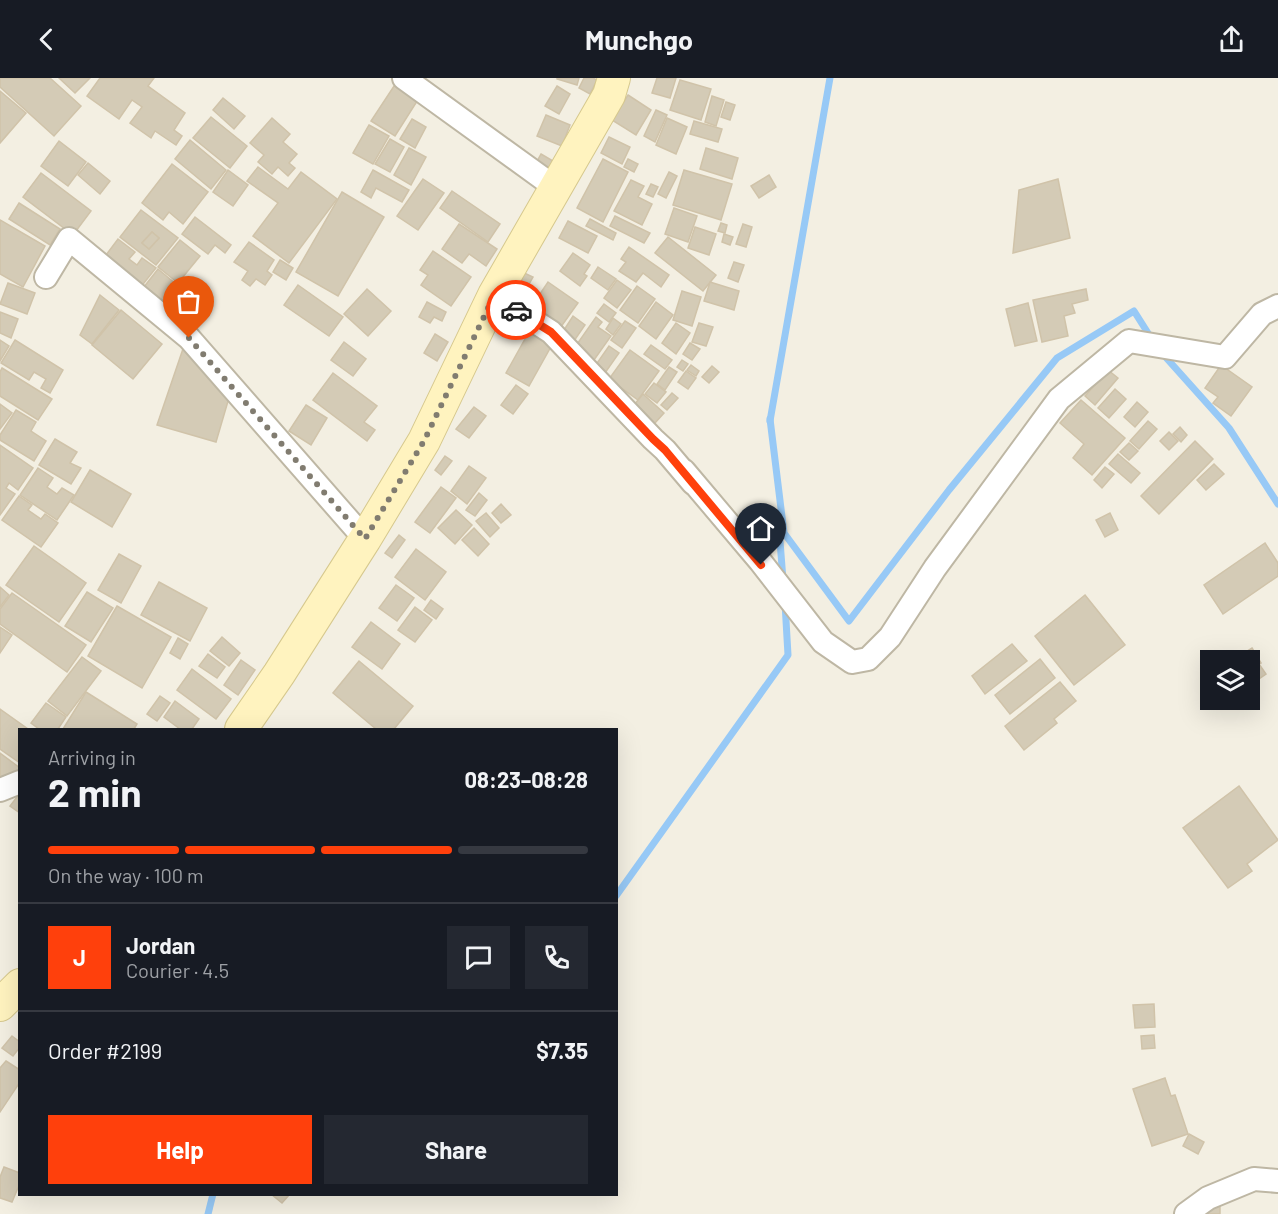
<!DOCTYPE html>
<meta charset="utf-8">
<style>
:root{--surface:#171b24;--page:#242831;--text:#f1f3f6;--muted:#9ea1a6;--line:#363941;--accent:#ff400c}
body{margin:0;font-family:Barlow,sans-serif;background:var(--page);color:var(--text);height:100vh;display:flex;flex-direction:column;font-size:22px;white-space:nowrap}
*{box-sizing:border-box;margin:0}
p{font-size:20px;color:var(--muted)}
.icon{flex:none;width:33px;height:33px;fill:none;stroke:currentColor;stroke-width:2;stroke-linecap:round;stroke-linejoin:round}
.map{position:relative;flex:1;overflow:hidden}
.sheet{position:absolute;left:18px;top:650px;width:600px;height:468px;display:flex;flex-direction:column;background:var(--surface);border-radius:0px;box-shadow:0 6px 24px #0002}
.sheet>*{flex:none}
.tools{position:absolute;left:1200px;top:572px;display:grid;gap:12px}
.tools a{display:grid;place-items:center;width:60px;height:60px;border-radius:0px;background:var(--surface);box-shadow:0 6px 24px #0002;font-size:30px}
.pin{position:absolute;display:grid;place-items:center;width:51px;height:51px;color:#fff;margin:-62px -26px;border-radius:50% 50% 50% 0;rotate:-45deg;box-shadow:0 0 6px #0007}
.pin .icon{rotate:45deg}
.courier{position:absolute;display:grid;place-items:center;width:60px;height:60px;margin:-30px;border:4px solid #ff400c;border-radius:50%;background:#fff;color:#222;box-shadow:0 2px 8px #0007}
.head em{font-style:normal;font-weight:700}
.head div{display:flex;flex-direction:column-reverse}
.head{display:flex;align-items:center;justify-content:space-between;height:102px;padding:0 30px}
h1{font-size:39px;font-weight:700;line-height:45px}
.bar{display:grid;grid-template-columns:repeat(4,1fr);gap:9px 6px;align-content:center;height:72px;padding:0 30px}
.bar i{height:8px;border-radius:4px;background:var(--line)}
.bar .active{background:var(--accent)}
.bar p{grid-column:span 4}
.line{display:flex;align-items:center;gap:15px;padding:0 30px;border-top:2px solid var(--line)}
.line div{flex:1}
.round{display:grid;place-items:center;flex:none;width:63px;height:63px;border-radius:0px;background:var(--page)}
.cta{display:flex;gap:12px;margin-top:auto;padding:12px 30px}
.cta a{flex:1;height:69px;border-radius:0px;background:var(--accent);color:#fff;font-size:24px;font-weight:700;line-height:69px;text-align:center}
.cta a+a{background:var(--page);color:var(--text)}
header{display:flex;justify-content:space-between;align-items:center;height:78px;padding:0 30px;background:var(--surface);font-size:27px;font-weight:700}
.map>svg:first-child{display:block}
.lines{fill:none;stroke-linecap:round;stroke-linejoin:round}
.stream{stroke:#97c9f6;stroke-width:7}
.building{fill:#d4cbb6;stroke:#d0c3a9;stroke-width:1.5;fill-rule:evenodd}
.minor-casing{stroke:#beb7a4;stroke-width:26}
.secondary-casing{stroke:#d6c88d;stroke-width:34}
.minor{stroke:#fff;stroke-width:22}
.secondary{stroke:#fff3bf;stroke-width:32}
.done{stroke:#817c70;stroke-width:6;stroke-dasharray:0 10.8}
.route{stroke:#ff400c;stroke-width:8}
</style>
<header><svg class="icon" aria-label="back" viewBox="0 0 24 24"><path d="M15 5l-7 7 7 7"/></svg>Munchgo<svg class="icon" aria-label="share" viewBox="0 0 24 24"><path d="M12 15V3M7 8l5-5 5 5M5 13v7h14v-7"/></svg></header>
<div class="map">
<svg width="1278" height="1136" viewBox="0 0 1278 1136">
<rect width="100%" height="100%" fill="#f3efe2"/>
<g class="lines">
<g class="stream">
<polyline points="1161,274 1229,350 1278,426"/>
<polyline points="770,341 784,455 849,543 949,412 1057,280 1134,233 1153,263"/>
<polyline points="770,343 830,0"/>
<polyline points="779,450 783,502"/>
<polyline points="616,818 788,577 785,525"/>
<polyline points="208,1136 213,1116"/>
</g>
</g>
<g class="building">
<polygon points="0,0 50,0 81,28 54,58 0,9"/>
<polygon points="59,0 90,0 75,15"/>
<polygon points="100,0 154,0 148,8 185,35 174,52 182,58 176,67 155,53 151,60 130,45 142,29 132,22 119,41 87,18"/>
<polygon points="557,0 579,0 577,7 557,1"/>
<polygon points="584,0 593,0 597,2 590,16 579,10"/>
<polygon points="657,0 676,0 670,20 652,15"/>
<polygon points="398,2 421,17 395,58 371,43"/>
<polygon points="680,2 711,11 701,42 670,32"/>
<polygon points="557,8 570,16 559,36 545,28"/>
<polygon points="0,13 26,35 0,65"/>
<polygon points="628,17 651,32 636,57 612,42"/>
<polygon points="712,18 724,22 716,48 705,44"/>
<polygon points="223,20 245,38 234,51 213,32"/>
<polygon points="726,24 735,27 730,42 721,39"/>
<polygon points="656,32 667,37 655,64 644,58"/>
<polygon points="546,37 570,47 562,68 537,58"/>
<polygon points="211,39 247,68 230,90 193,60"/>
<polygon points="272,40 290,56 283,64 297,76 289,85 295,90 288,98 278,89 272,96 258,84 264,77 250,65"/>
<polygon points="667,40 687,49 676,76 656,67"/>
<polygon points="412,41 426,49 415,70 400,61"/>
<polygon points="694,43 722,51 718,64 690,56"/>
<polygon points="369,47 389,58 373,86 353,75"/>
<polygon points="609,59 630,69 622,86 601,75"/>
<polygon points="390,61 404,69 390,94 375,86"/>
<polygon points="190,62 226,92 211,111 175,81"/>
<polygon points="59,63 86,84 68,108 41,88"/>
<polygon points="409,70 426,79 411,107 394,97"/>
<polygon points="706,70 738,80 732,101 700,91"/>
<polygon points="541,76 553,83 547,93 535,87"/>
<polygon points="603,81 628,94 603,144 577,130"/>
<polygon points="628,81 638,86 634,94 624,89"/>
<polygon points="88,85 110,103 100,116 78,97"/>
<polygon points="172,86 208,114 183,146 169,134 163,142 142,125"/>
<polygon points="258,89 288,111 301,94 337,121 289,185 253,158 278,125 247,103"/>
<polygon points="228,92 248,107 233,128 213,114"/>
<polygon points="373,92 409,112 402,124 376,110 371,120 361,114"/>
<polygon points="684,92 732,106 721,142 673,127"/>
<polygon points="669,94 677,98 666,120 658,116"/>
<polygon points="41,95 91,133 73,157 23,119"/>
<polygon points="769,97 776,109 759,120 751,108"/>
<polygon points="423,101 444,115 418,152 397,138"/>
<polygon points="1058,101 1070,160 1013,175 1019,112"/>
<polygon points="631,102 644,108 638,119 652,126 642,147 614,133"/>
<polygon points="651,106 658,109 653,119 646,116"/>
<polygon points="452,113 500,146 488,164 440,130"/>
<polygon points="342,114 384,139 338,218 296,194"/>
<polygon points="19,125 60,151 50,167 9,141"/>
<polygon points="674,130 697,138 688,164 665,156"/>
<path d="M141,132L178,160L156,187L120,159ZM152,154L159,160L149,171L142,165Z"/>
<polygon points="615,138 650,155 644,165 610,148"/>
<polygon points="195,139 231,167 225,175 215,167 208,176 182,156"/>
<polygon points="590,141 616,155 613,162 586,148"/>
<polygon points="0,142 45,168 23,209 0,196"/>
<polygon points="568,143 597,158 588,175 559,160"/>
<polygon points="721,145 727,147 725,155 718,153"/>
<polygon points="459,146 497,171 486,188 469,176 462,185 442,171"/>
<polygon points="743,146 752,149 746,169 736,166"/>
<polygon points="695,149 716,156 709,177 688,170"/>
<polygon points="152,154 159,160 149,171 142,165"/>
<polygon points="724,156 733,159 730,167 722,164"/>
<polygon points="668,159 716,197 703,213 655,175"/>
<polygon points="118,161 135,174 129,181 137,187 142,180 156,190 140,210 103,181"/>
<polygon points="180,162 200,178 178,205 158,189"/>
<polygon points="249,164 274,182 267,193 272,197 265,207 256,201 250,208 242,202 248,193 234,184"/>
<polygon points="629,169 669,197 661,209 643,195 636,204 619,193 626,184 621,181"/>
<polygon points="433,173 471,199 451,228 421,207 428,197 420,192"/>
<polygon points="573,175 590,187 584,196 587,198 580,208 560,193"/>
<polygon points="280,182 293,190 286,202 273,194"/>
<polygon points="734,184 744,187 738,204 728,200"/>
<polygon points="598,189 616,201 608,212 591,200"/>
<polygon points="158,191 195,222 177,244 140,214"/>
<polygon points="522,194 533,199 518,225 508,220"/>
<polygon points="617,202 631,212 617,230 604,220"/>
<polygon points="548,204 578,225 558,253 529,232"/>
<polygon points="710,204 739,213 734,232 704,223"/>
<polygon points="8,205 35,215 27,236 0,226"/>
<polygon points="298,207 343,239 329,258 284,227"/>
<polygon points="637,208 655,221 638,245 620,232"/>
<polygon points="367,211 391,233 368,258 344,236"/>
<polygon points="1086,211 1088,222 1072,226 1075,235 1064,238 1068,258 1042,264 1033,222"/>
<polygon points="682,213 701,219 692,248 673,242"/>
<polygon points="100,217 119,232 92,266 80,257"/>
<polygon points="427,224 446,234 442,243 434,239 430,245 419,239"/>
<polygon points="656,224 673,237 656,261 639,248"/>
<polygon points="1028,225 1037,263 1015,268 1006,231"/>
<polygon points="604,226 616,235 609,244 597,235"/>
<polygon points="121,232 162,266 133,301 92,267"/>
<polygon points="0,234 18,241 11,260 0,255"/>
<polygon points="573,238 585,247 574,263 562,255"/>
<polygon points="596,239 602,244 598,249 611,258 594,282 575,269"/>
<polygon points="613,240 621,246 613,257 606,251"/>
<polygon points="625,243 636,250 622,270 611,262"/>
<polygon points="676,245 690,255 676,276 662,265"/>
<polygon points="699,245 713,249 706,268 692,264"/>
<polygon points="530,252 553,265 529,308 506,295"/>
<polygon points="435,256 448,264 437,283 424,275"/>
<polygon points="0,262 9,268 0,283"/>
<polygon points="15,262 63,292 50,315 41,310 46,301 34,294 29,302 1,285"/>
<polygon points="344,264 366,281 353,298 331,282"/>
<polygon points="185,265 231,313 216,364 157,347"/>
<polygon points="690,265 700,271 692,282 683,276"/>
<polygon points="651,267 672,282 665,291 644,276"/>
<polygon points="609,268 619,275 605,295 595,288"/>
<polygon points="630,272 659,293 638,322 609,301"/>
<polygon points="682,282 688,286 683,293 677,289"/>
<polygon points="691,287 699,293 696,298 687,292"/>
<polygon points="1221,287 1252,309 1231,338 1213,325 1218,319 1205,310"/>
<polygon points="712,288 719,294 709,305 702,299"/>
<polygon points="669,289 677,294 665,312 657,306"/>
<polygon points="2,290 52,321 38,342 0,318 0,294"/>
<polygon points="1108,292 1118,300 1095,327 1085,318"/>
<polygon points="686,293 696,300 688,311 678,304"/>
<polygon points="333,295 377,328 364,344 375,352 367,363 313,322"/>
<polygon points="654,305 666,314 657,325 645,316"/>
<polygon points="516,307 528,316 513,336 501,327"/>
<polygon points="1115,311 1126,321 1109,340 1098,330"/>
<polygon points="672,315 678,320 667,332 661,327"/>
<polygon points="643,316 664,335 655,345 634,327"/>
<polygon points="1081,322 1125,360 1092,397 1073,380 1084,366 1060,345"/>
<polygon points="1137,324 1148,334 1135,349 1124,339"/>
<polygon points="0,326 12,335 0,351"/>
<polygon points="306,327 327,340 311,367 289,353"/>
<polygon points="474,329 486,338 469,360 456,351"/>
<polygon points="16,332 36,344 31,353 46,363 34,383 0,362 0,357"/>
<polygon points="1148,343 1157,351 1139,371 1130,363"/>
<polygon points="1180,349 1187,357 1181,364 1173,356"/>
<polygon points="1169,354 1178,363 1169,372 1160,363"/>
<polygon points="55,361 77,374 70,385 81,390 71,406 39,387"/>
<polygon points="1195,363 1213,381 1159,436 1141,418"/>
<polygon points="1129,365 1138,373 1129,382 1120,374"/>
<polygon points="0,367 33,390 18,412 9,405 6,410 15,416 0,437"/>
<polygon points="1118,376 1140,395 1131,405 1109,386"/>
<polygon points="445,378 452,383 441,397 435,392"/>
<polygon points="1214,386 1224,396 1206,412 1197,402"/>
<polygon points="469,388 486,400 467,426 451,413"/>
<polygon points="1105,389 1114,396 1102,410 1094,402"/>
<polygon points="38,390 53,400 47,409 57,416 62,410 74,417 57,442 20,417"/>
<polygon points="90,392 131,416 112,449 71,424"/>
<polygon points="441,409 456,420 430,455 415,444"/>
<polygon points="479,415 487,422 475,438 466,432"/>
<polygon points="19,418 32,427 28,432 41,441 45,436 58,445 41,469 2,442"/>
<polygon points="501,426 511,437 501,445 492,435"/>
<polygon points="456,432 472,447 455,466 438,450"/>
<polygon points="486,435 499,450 490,459 476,443"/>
<polygon points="1110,435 1118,452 1105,459 1096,442"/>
<polygon points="474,450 489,466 478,478 462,462"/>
<polygon points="399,457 405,462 392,480 385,475"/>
<polygon points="1265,465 1278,485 1278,498 1223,536 1204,507"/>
<polygon points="34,468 86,505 59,544 6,507"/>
<polygon points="416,471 446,494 425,522 395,499"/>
<polygon points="119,476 141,488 121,525 98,512"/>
<polygon points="159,504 207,530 190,563 141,537"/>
<polygon points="396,507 414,520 397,543 379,530"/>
<polygon points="0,509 9,517 0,529"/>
<polygon points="87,514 113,530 91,564 65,548"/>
<polygon points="12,515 86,567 67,594 0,546 0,531"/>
<polygon points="1085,517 1125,567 1074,607 1035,558"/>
<polygon points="431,522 443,531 436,541 424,532"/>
<polygon points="117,528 171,559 142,610 88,578"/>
<polygon points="415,529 432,542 415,564 398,552"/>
<polygon points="371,544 400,566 382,591 352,569"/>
<polygon points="0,549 12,557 0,575"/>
<polygon points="222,559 240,575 229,588 210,573"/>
<polygon points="178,560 188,566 180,581 170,575"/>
<polygon points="1012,566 1027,583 985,616 972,598"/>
<polygon points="1252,570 1261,585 1259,586 1266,596 1250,607 1250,582 1233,582"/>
<polygon points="208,576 225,589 217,600 199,588"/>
<polygon points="82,579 101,593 67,638 48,623"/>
<polygon points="1040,581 1055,600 1010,636 995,617"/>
<polygon points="241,582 255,592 238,617 224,607"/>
<polygon points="359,583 413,628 394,651 376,651 333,615"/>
<polygon points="192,591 231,621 216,641 177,612"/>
<polygon points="1060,604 1076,623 1054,641 1057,645 1024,672 1005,648"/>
<polygon points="86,614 137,646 134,651 63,651"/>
<polygon points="160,618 170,625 157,643 147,636"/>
<polygon points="175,623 199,641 192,651 180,651 164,639"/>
<polygon points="46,625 66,639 58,651 39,651 31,645"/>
<polygon points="0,631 28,651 20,651 20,685 0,671"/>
<polygon points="0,675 20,690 0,709"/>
<polygon points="1239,708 1278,762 1247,786 1252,793 1228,810 1183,750"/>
<polygon points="20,715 20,735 10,728"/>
<polygon points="1154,926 1155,949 1135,950 1133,927"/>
<polygon points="1154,957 1155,970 1142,971 1141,958"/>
<polygon points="12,958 20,964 20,969 13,978 2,970"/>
<polygon points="6,983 20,992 20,1004 0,1034 0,990"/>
<polygon points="1165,1000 1171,1018 1175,1017 1188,1056 1152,1068 1133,1011"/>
<polygon points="1189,1056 1204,1064 1198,1076 1183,1068"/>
<polygon points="4,1089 20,1095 20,1105 12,1124 0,1120 0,1099"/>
<polygon points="271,1116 290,1116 282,1125"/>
<polygon points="1220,1123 1220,1136 1205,1136"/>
</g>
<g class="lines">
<defs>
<g id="minor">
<polyline points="404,0 556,110"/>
<polyline points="46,199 69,161 189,260 365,461"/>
<polyline points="494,217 551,254 653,361 665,372 693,405"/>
<polyline points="684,393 760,483 823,564 852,584 868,581 890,559 935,490 1059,321 1129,263 1225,279 1262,236 1278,228"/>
<polyline points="0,712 20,704"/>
<polyline points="1186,1136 1208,1120 1254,1101 1278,1103"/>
</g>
<g id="secondary">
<polyline points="241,651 279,596 365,461 424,363 494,217 609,17 614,0"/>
<polyline points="0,927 20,907"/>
</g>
</defs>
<use href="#minor" class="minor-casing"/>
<use href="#secondary" class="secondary-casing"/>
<use href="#minor" class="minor"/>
<use href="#secondary" class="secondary"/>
</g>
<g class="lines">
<polyline class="done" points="189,260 365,461 424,363 494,218 516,232"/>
<polyline class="route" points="516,232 551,254 653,361 665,372 761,487"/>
</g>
</svg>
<div class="tools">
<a><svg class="icon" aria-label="layers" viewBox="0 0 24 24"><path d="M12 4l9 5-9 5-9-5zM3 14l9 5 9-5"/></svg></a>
</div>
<div class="pin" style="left:189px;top:260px;background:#ea580c"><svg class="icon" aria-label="bag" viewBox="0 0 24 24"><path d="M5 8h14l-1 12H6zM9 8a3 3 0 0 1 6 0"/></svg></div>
<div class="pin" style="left:761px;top:487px;background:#1f2937"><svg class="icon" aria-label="home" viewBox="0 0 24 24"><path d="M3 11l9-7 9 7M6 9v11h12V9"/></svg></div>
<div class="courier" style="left:516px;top:232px"><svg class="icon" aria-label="car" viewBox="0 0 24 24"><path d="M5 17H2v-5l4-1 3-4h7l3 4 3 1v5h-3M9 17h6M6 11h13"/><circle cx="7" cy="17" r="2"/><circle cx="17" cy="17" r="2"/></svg></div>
<section class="sheet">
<div class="head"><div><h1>2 min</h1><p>Arriving in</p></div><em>08:23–08:28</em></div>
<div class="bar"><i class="active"></i><i class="active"></i><i class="active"></i><i></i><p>On the way · 100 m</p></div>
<div class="line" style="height:108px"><b class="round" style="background:var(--accent);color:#fff">J</b><div><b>Jordan</b><p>Courier · 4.5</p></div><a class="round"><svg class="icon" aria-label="chat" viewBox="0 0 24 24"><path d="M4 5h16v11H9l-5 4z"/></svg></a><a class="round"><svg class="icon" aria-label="phone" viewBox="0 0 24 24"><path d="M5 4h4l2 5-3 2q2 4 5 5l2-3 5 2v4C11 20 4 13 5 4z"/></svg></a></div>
<div class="line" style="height:78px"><div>Order #2199</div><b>$7.35</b></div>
<div class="cta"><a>Help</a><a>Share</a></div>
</section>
</div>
